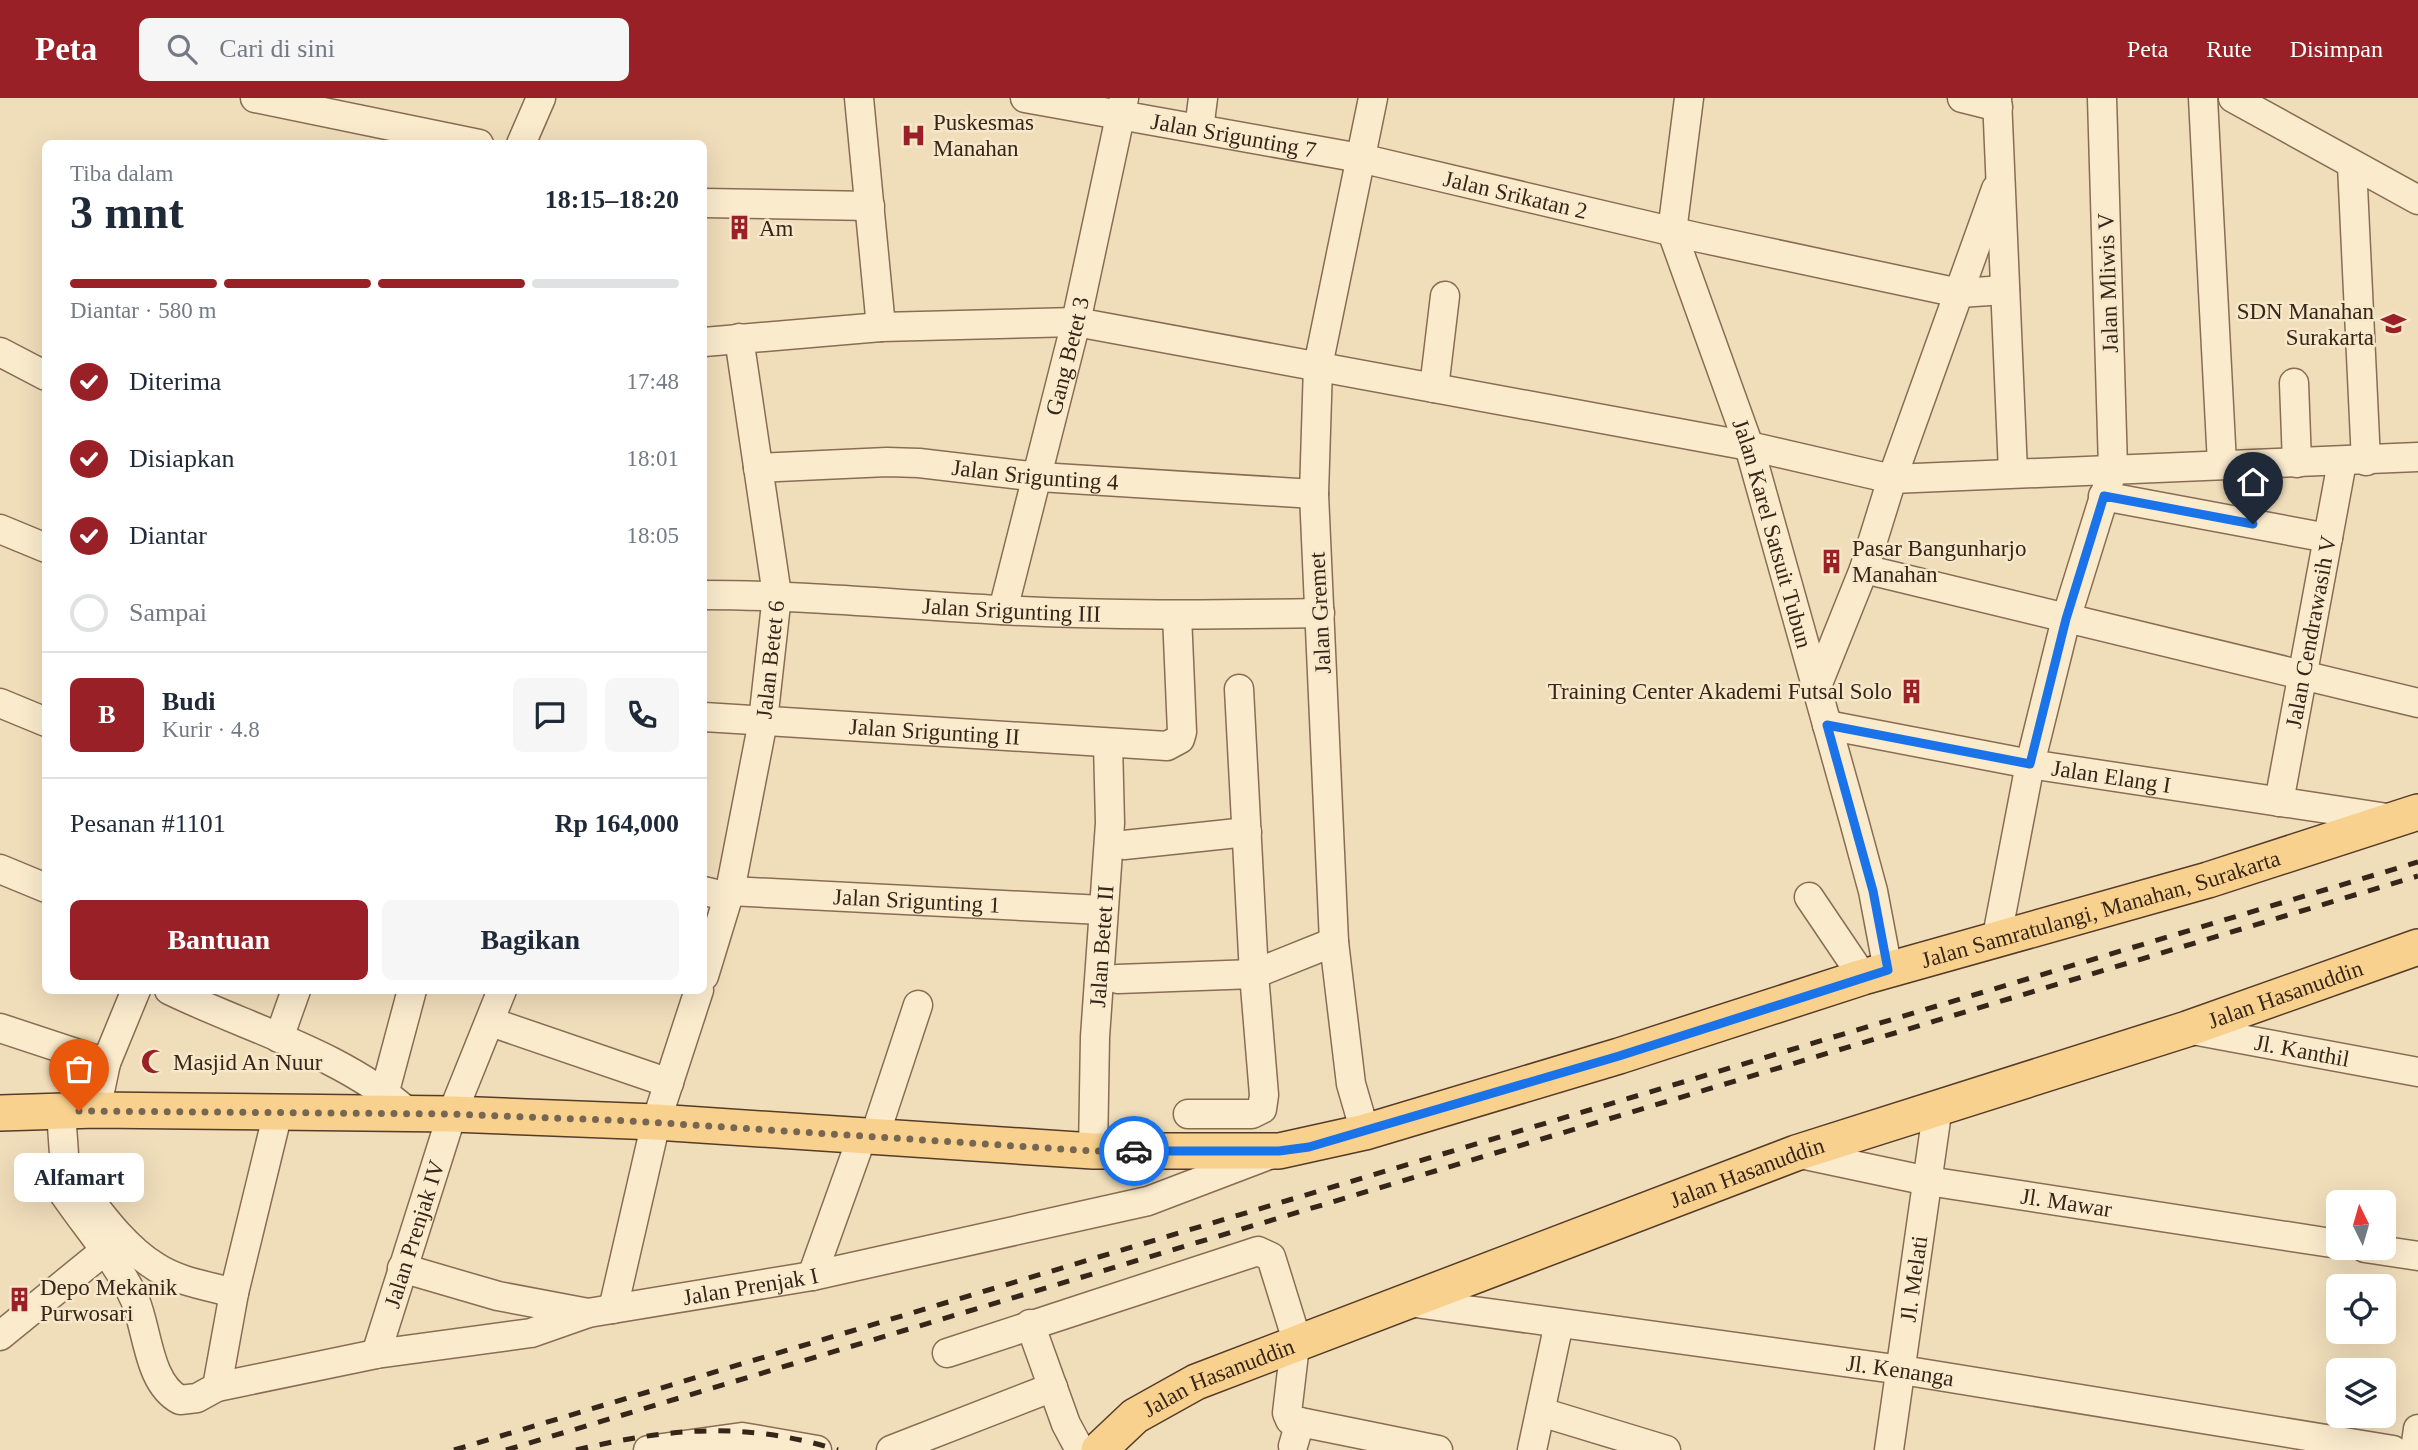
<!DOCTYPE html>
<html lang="id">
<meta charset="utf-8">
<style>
:root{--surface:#fff;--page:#f6f6f7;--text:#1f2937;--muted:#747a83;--line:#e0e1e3;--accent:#9a2027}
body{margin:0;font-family:"Times New Roman",serif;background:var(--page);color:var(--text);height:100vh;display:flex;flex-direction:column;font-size:26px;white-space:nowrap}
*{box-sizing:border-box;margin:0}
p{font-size:23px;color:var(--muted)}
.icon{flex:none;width:38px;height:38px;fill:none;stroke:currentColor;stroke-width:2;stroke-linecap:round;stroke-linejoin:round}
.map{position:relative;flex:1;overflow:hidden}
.drawer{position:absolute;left:42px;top:42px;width:665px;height:854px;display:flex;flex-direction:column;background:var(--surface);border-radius:10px;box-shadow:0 7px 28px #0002}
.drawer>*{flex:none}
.needle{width:46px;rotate:355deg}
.controls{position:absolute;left:2326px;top:1092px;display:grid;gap:14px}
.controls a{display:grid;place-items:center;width:70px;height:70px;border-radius:10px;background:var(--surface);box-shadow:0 7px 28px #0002;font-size:35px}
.pin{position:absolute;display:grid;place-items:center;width:60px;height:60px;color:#fff;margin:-72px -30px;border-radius:50% 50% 50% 0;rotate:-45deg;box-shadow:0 0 7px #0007}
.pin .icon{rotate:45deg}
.courier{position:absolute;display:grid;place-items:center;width:70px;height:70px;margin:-35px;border:5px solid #1a73e8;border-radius:50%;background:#fff;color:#222;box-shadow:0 2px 9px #0007}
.bubble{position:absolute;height:49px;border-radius:10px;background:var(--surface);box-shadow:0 7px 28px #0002;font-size:23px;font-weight:700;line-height:49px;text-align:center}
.overview em{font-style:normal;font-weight:700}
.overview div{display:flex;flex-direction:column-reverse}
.overview{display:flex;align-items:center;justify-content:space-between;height:119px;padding:0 28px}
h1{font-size:46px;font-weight:700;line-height:52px}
.bar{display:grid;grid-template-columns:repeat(4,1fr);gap:10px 7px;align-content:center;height:84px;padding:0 28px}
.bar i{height:9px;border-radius:5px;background:var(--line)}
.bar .selected{background:var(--accent)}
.bar p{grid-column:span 4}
.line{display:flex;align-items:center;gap:18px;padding:0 28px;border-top:2px solid var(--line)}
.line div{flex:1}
.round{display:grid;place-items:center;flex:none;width:74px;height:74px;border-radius:10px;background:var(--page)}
ol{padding:0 28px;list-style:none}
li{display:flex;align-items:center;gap:21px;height:77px}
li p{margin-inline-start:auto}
li .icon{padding:7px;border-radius:50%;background:var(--accent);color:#fff;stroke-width:4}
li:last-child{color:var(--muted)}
li i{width:38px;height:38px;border:4px solid var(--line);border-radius:50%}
.button{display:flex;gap:14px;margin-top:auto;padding:14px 28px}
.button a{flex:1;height:80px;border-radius:10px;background:var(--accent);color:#fff;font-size:28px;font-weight:700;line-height:80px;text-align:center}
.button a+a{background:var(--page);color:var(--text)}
header{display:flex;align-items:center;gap:42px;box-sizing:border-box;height:98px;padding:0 35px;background:var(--accent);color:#fff}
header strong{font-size:33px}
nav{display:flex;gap:38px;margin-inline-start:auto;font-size:24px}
.search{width:490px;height:63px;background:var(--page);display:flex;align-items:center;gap:18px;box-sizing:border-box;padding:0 24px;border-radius:10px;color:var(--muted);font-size:26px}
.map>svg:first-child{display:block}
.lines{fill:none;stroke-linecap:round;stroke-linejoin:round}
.minor-casing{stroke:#886d54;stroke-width:31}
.major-casing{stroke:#553b29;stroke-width:38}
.minor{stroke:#fbebcd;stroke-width:28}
.major{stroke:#f8d18e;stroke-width:35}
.rail{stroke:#36261a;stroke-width:5;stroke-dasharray:12 12;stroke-linecap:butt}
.done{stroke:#776652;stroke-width:7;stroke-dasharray:0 12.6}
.route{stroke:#1a73e8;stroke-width:9}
.labels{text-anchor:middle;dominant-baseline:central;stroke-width:5;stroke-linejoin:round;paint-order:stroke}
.poi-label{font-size:23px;fill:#36261a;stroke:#f7e8ca;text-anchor:start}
.street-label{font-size:23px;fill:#36261a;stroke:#f7e8ca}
</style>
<header>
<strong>Peta</strong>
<div class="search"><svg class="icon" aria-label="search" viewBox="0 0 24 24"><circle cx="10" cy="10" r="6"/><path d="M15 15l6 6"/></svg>Cari di sini</div>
<nav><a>Peta</a><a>Rute</a><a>Disimpan</a></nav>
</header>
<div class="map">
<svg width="2418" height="1352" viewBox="0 0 2418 1352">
<rect width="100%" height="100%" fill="#f0ddba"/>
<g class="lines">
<defs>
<g id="minor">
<polyline points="255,0 479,46"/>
<polyline points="859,0 881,229"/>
<path id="s1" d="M1025,0L1360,60L1696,139L1959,195L2005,192"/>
<path id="s2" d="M1689,0L1672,134L1749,348L1854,723L1873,793L1888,872"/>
<polyline points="1962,0 1998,9"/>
<polyline points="1997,0 2013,374"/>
<polyline points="2203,0 2222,366"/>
<polyline points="2233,0 2418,102"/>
<polyline points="1199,31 1203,0"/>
<polyline points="521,46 541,0"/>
<polyline points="2352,67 2366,363"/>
<polyline points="704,105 870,108"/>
<polyline points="704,244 881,229 1076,224 1749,348 1892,381 2418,359"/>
<polyline points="0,254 46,278"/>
<polyline points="2294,285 2297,365"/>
<polyline points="1434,290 1445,198"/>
<path id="s3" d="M758,370L887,364L919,365L1039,379L1314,396"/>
<polyline points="1893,378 1996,91"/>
<polyline points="2103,398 2328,440"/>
<polyline points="0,431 46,450"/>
<polyline points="1864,471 2418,605"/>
<path id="s4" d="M704,497C803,497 902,507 1001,512C1107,518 1213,517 1320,515"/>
<path id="s5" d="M1003,512L1076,224L1124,0"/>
<polyline points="1817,588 1864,471 1892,381"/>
<polyline points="0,605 46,624"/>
<path id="s6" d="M704,619L1167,648L1180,641L1182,634L1177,517"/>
<path id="s7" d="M1827,627L2030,666L2394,721"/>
<path id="s8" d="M2279,704L2342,364"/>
<polyline points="1124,747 1247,734"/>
<polyline points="0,771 46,790"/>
<polyline points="704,793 729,799"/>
<path id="s9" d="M730,793L1102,812"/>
<polyline points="1809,799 1863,879"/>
<polyline points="1998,833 2030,666 2066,521 2113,370 2102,0"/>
<path id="s10" d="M704,878L730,793L763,623L777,497L739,240"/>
<polyline points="1118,881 1254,876 1334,844"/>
<path d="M169,892C249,931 342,955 410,1016"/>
<polyline points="491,924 669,985"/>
<polyline points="0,930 106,965"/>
<path id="s11" d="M2187,931L2418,974"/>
<polyline points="279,940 296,892"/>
<polyline points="385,993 412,892"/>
<polyline points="96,1012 106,965 136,892"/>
<path id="s12" d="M61,1014L65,1070L60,1090C83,1125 118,1164 135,1202C148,1233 148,1285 180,1302L197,1300L217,1289L376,1256L531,1235L588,1215L812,1178L1148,1103L1269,1057"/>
<polyline points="1188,1016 1252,1016 1262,1011 1264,997 1254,876 1239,591"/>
<polyline points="1365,1034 1351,986 1334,844 1314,396 1318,268 1373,0"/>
<polyline points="875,1037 918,907"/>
<path id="s13" d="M1093,1053L1095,939L1110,725L1108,645"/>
<path id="s14" d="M1796,1055L1928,1083L2338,1146"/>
<path d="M67,1072C94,1106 119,1146 156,1169C179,1184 209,1188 234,1195"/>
<polyline points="2365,1150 2418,1158"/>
<polyline points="402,1170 498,1198 588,1215"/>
<polyline points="812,1178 863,1036"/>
<path id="s15" d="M1408,1204L1902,1272L2393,1352"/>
<polyline points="613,1211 656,1024 699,892"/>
<polyline points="1030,1226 1066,1326 1080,1352"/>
<polyline points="0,1238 103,1154"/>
<polyline points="1295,1247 1287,1315 1290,1322 1300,1324"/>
<polyline points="947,1255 1258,1153 1271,1159 1298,1246"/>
<path id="s16" d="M376,1256L452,1016L502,892"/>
<polyline points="217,1289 234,1195 278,1014"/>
<polyline points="1541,1314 1666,1352"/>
<polyline points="1293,1348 1300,1324 1438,1352"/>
<polyline points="648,1352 742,1339 817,1352"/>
<polyline points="891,1352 1053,1289"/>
<polyline points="1532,1352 1559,1225"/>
<path id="s17" d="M1889,1352L1938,1008"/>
<polyline points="2415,1352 2418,1331"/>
</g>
<g id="major">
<path id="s18" d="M0,1015L96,1012L452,1016L656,1024L1093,1053H1279L1365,1034L1619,958L1863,879L2208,782L2418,714"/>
<path id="s19" d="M1099,1352L1135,1318L1196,1284L1796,1055L2187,931L2418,849"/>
</g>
</defs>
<use href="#minor" class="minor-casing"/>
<use href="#major" class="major-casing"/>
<use href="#minor" class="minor"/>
<use href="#major" class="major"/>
<g class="rail">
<polyline points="454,1352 2418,764"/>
<polyline points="506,1352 2418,778"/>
<path d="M576,1352C669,1330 745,1323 838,1352"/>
</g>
</g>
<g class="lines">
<polyline class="done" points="79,1013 452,1016 631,1023 1093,1053 1134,1053"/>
<polyline class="route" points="1134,1053 1279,1053 1309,1049 1619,958 1888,872 1873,793 1827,627 2030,666 2066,521 2104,398 2253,426"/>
</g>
<defs>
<symbol id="hospital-bare" viewBox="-9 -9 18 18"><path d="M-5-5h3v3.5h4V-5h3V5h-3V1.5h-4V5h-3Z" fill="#9a2027" stroke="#f7e8ca" stroke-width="2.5" paint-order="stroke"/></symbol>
<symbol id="building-bare" viewBox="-9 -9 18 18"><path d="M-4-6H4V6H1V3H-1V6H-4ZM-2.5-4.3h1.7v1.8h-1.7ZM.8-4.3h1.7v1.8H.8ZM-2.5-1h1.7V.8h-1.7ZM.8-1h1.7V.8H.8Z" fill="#9a2027" stroke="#f7e8ca" stroke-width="2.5" paint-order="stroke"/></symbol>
<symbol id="school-bare" viewBox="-9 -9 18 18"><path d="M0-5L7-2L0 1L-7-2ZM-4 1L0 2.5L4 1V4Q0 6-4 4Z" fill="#9a2027" stroke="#f7e8ca" stroke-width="2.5" paint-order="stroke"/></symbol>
<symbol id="mosque-bare" viewBox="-9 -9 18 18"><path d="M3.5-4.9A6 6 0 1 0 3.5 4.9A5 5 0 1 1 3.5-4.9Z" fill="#9a2027" stroke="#f7e8ca" stroke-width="2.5" paint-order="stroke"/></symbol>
</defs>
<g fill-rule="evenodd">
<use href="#hospital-bare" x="896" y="20" width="35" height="35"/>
<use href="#building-bare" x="722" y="112" width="35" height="35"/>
<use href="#school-bare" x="2376" y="208" width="35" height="35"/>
<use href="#building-bare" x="1814" y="446" width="35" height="35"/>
<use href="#building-bare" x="1894" y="576" width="35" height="35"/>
<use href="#mosque-bare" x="136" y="946" width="35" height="35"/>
<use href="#building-bare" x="2" y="1184" width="35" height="35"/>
</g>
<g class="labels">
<g class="poi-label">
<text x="933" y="24">Puskesmas<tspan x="933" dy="26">Manahan</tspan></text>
<text x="759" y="130">Am</text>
<text x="2374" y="213" text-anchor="end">SDN Manahan<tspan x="2374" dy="26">Surakarta</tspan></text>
<text x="1852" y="450">Pasar Bangunharjo<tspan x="1852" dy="26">Manahan</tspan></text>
<text x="1892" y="593" text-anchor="end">Training Center Akademi Futsal Solo</text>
<text x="173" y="964">Masjid An Nuur</text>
<text x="40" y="1189">Depo Mekanik<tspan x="40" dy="26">Purwosari</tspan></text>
</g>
<g class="street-label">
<text stroke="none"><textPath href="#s1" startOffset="212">Jalan Srigunting 7</textPath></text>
<text stroke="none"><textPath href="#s1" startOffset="500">Jalan Srikatan 2</textPath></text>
<text transform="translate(2108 185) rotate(-92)">Jalan Mliwis V</text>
<text stroke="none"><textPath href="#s5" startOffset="262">Gang Betet 3</textPath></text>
<text stroke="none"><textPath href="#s3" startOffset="278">Jalan Srigunting 4</textPath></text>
<text stroke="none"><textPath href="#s2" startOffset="453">Jalan Karel Satsuit Tubun</textPath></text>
<text stroke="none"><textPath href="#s4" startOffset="308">Jalan Srigunting III</textPath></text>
<text transform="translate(1320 515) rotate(-93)">Jalan Gremet</text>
<text stroke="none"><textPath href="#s8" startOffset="173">Jalan Cendrawasih V</textPath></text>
<text stroke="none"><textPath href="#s10" startOffset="324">Jalan Betet 6</textPath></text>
<text stroke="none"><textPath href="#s6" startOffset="231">Jalan Srigunting II</textPath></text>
<text stroke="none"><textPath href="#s7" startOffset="289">Jalan Elang I</textPath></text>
<text stroke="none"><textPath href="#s9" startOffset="187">Jalan Srigunting 1</textPath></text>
<text stroke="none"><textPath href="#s18" startOffset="2137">Jalan Samratulangi, Manahan, Surakarta</textPath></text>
<text stroke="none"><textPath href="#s13" startOffset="205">Jalan Betet II</textPath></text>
<text stroke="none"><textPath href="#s19" startOffset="1276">Jalan Hasanuddin</textPath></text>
<text stroke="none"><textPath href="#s11" startOffset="117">Jl. Kanthil</textPath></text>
<text stroke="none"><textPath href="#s19" startOffset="709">Jalan Hasanuddin</textPath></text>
<text stroke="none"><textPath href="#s14" startOffset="275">Jl. Mawar</textPath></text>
<text stroke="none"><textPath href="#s16" startOffset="126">Jalan Prenjak IV</textPath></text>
<text stroke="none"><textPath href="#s17" startOffset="173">Jl. Melati</textPath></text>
<text stroke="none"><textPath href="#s12" startOffset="908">Jalan Prenjak I</textPath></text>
<text stroke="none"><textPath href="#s15" startOffset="497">Jl. Kenanga</textPath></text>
<text stroke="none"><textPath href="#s19" startOffset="142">Jalan Hasanuddin</textPath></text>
</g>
</g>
</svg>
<div class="controls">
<a><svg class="needle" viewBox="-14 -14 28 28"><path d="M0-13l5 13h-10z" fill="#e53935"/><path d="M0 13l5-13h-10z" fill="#747a83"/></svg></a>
<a><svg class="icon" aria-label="locate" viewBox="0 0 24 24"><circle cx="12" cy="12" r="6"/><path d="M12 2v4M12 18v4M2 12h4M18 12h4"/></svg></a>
<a><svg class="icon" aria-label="layers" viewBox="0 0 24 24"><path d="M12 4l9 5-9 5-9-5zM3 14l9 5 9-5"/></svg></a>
</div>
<div class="pin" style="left:79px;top:1013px;background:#ea580c"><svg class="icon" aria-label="bag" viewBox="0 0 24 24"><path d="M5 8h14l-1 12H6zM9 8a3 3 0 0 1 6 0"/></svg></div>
<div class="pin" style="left:2253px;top:426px;background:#1f2937"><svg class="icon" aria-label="home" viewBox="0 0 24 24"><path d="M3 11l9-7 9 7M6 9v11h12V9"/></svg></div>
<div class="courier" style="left:1134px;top:1053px"><svg class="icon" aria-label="car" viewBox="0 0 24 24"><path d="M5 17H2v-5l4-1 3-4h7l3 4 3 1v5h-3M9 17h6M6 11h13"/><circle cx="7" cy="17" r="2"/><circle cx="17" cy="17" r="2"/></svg></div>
<div class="bubble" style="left:14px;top:1055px;width:130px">Alfamart</div>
<section class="drawer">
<div class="overview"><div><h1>3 mnt</h1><p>Tiba dalam</p></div><em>18:15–18:20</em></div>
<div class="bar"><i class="selected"></i><i class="selected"></i><i class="selected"></i><i></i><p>Diantar · 580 m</p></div>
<ol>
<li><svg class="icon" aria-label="check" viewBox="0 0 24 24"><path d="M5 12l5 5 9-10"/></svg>Diterima<p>17:48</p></li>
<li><svg class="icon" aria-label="check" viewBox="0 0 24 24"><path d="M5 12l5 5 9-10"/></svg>Disiapkan<p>18:01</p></li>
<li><svg class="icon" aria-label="check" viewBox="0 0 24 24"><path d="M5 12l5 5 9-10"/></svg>Diantar<p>18:05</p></li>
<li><i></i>Sampai</li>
</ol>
<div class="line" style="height:126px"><b class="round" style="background:var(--accent);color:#fff">B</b><div><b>Budi</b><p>Kurir · 4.8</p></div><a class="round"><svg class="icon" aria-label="chat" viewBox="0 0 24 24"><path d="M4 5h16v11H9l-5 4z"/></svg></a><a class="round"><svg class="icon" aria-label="phone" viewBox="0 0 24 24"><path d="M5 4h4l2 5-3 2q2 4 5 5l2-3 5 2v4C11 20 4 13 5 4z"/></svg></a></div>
<div class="line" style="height:91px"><div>Pesanan #1101</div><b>Rp 164,000</b></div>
<div class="button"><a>Bantuan</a><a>Bagikan</a></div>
</section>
</div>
